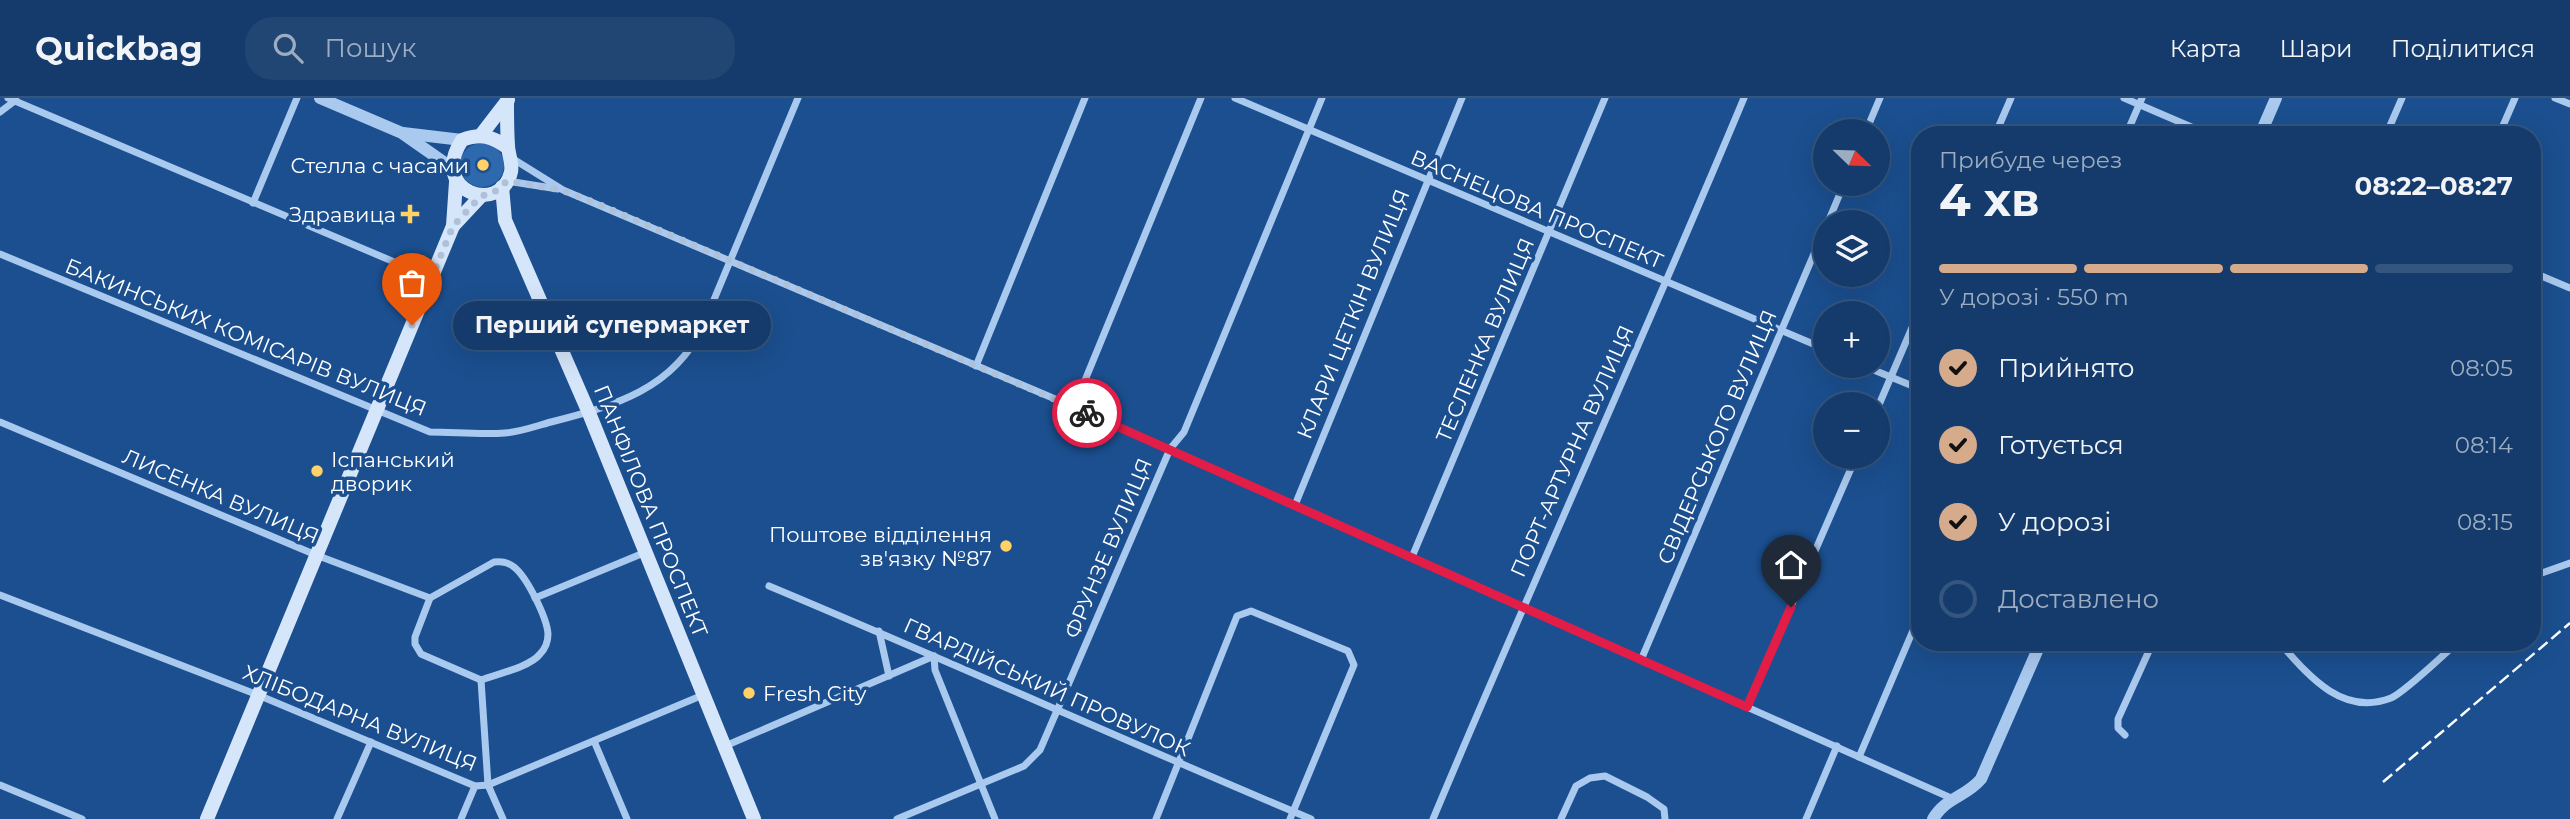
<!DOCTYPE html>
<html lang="uk">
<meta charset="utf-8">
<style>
:root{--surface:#143b6b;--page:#214673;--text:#f1f3f6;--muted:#9dadc1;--line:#33557e;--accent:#d6ab8b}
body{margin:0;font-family:Montserrat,sans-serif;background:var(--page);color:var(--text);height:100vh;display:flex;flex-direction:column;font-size:26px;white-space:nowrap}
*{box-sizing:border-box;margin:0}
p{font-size:23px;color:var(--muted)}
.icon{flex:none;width:38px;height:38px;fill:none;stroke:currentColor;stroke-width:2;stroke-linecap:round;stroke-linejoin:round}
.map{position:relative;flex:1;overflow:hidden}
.drawer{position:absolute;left:1911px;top:28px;width:630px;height:525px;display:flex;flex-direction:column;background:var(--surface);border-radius:28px;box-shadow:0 7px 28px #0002,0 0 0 2px var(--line)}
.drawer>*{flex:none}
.needle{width:46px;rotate:113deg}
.tools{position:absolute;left:1813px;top:21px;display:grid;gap:14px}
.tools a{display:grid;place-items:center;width:77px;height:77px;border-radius:50%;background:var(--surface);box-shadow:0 7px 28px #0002,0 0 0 2px var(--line);font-size:35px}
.pin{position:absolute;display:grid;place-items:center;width:60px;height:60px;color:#fff;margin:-72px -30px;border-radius:50% 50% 50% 0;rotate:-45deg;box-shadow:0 0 7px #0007}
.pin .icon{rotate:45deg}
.courier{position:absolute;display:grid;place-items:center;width:70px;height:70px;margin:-35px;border:5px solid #e11d48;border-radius:50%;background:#fff;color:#222;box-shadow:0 2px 9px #0007}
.bubble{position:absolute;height:49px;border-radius:24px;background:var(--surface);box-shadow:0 7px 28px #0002,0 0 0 2px var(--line);font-size:23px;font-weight:700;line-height:49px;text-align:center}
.head em{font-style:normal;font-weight:700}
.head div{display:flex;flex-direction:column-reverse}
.head{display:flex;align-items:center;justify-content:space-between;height:119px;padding:0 28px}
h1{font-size:46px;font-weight:700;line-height:52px}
.bar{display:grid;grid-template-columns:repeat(4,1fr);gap:10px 7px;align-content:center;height:84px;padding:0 28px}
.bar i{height:9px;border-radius:5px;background:var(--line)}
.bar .selected{background:var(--accent)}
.bar p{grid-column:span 4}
ol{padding:0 28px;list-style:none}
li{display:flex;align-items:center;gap:21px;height:77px}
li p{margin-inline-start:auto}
li .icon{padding:7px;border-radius:50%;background:var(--accent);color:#111;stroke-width:4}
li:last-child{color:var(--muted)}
li i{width:38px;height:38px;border:4px solid var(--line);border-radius:50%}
header{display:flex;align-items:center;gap:42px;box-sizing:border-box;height:98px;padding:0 35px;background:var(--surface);border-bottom:2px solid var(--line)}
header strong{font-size:33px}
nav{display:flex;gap:38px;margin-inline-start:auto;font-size:24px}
.search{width:490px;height:63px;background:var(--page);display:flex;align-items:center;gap:18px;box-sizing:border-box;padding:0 24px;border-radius:28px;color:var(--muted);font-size:26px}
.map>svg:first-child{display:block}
.green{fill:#2e69ad}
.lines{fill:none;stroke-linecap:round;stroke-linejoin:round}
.minor{stroke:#a9c9ee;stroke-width:7}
.tertiary{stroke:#a9c9ee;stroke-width:12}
.secondary{stroke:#d6e6fa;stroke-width:14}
.rail{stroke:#fff;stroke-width:2.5;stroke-dasharray:12 5;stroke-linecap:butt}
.done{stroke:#afc1d8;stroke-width:7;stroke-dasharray:0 12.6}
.route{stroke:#e11d48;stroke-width:9}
.poi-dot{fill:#ffd166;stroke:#1b4f8f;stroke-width:2.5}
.labels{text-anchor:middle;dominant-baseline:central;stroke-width:7;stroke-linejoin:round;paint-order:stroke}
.poi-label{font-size:21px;fill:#fff;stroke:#1b4f8f;text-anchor:end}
.street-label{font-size:21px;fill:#fff;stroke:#1b4f8f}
</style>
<header>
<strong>Quickbag</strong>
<div class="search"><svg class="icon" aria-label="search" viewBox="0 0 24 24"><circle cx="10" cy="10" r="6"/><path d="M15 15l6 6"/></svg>Пошук</div>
<nav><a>Карта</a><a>Шари</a><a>Поділитися</a></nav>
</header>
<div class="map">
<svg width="2570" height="721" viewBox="0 0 2570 721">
<rect width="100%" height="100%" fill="#1b4f8f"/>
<circle class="green" cx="482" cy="67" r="22"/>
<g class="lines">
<g class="minor">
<polyline points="8,0 432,180"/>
<polyline points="1235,0 1825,251"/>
<polyline points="2124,0 2210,37"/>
<polyline points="2555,0 2570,6"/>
<polyline points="0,14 16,2"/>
<polyline points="1866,33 1880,0"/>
<polyline points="1995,37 2011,0"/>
<polyline points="2126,37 2142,0"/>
<polyline points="2386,37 2402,0"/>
<polyline points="2499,37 2515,0"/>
<polyline points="510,59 563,92 1074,309 1951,700"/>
<polyline points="507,83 558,91"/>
<polyline points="253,105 297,0"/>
<polyline points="1828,124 1844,86"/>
<path d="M0,156L430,334C454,334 480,337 505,335C520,334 536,328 551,324C614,308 674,291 703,228L798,0"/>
<polyline points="2532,174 2570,190"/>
<polyline points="976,268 1085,0"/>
<polyline points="1864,268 1920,291"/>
<polyline points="1074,309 1201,0"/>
<polyline points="1878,309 1920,211"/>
<polyline points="0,324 316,457 430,500"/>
<polyline points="1295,407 1462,0"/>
<polyline points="1412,459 1605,0"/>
<path d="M494,464C501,463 508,464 514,469C527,479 547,520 548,536C548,543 545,551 540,556C530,569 497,576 481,582L421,556L415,546V539L430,500Z"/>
<polyline points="2532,481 2539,476 2570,465"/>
<path d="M769,488C951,564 1130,645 1311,721"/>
<polyline points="0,497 258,597 475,688 488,687 703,597"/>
<polyline points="535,500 646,454"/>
<polyline points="879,533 889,578"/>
<path d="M2279,544C2308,577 2342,619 2391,600C2405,594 2444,556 2458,544"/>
<polyline points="1641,562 1825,130"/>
<polyline points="481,582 488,687 503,721"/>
<polyline points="1747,609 1856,359"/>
<polyline points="2125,637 2118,630 2118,621 2153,544"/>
<polyline points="594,643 627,721"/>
<polyline points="725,648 934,558 935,572 995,721"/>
<polyline points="1859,659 1920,516"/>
<polyline points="0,687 82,721"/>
<polyline points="337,721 371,644"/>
<polyline points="461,721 475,688"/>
<polyline points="897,721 1024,668 1040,652 1170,351 1184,334 1322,0"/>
<polyline points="1156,721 1237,518 1251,513 1348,553 1354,567 1290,721"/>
<path d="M1433,721C1534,480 1643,242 1744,0"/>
<polyline points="1561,721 1576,688 1590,680 1605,678 1647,699 1664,711 1665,721"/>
<polyline points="1806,721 1837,648"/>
</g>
<g class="tertiary">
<polyline points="320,0 402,35 452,70"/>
<polyline points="403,35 462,42"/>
<polyline points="2260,37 2276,0"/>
<path d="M1933,721C1946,699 1966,699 1981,681L2041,544"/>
</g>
<g class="secondary">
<path d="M507,3C507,18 507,33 508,47C508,56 513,65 511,74C501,118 428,94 462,42C481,35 492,38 508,50"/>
<polyline points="481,37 508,2"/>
<polyline points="502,89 505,122 589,315 754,721"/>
<polyline points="453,128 481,98"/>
<polyline points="207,721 453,128 456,84"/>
</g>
<polyline class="rail" points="2383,684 2570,525"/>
</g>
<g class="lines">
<polyline class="done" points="412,227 453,128 481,98 493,95 507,83 562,92 593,104 1087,315"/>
<polyline class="route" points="1087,315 1747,609 1791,509"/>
</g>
<g class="poi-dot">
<circle cx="483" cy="67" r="7"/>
<path d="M406.5 105.5h7v7h7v7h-7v7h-7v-7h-7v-7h7z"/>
<circle cx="317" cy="373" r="7"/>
<circle cx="1006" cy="448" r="7"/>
<circle cx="749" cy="595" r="7"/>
</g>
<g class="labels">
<g class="poi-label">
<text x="469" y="67">Стелла с часами</text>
<text x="396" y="116">Здравица</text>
<text x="331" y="361" text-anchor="start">Іспанський<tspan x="331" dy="24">дворик</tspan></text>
<text x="992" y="436">Поштове відділення<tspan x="992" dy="24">зв'язку №87</tspan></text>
<text x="763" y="595" text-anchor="start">Fresh City</text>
</g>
<g class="street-label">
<text transform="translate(1537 111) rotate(23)">ВАСНЕЦОВА ПРОСПЕКТ</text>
<text transform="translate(1353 216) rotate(-68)">КЛАРИ ЦЕТКІН ВУЛИЦЯ</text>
<text transform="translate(246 239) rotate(22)">БАКИНСЬКИХ КОМІСАРІВ ВУЛИЦЯ</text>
<text transform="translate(1485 242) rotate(-67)">ТЕСЛЕНКА ВУЛИЦЯ</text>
<text transform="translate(1717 339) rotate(-67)">СВІДЕРСЬКОГО ВУЛИЦЯ</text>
<text transform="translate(1572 353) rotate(-66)">ПОРТ-АРТУРНА ВУЛИЦЯ</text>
<text transform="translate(221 398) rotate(23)">ЛИСЕНКА ВУЛИЦЯ</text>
<text transform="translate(651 413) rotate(68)">ПАНФІЛОВА ПРОСПЕКТ</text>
<text transform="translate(1108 450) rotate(-67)">ФРУНЗЕ ВУЛИЦЯ</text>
<text transform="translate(1047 589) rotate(24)">ГВАРДІЙСЬКИЙ ПРОВУЛОК</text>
<text transform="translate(360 620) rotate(22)">ХЛІБОДАРНА ВУЛИЦЯ</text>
</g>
</g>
</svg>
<div class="tools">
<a><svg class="needle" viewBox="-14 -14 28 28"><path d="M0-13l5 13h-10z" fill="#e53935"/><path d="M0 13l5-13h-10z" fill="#9dadc1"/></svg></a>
<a><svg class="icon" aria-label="layers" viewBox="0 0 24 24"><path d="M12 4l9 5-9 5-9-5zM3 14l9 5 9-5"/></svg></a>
<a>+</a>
<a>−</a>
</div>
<div class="pin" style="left:412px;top:227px;background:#ea580c"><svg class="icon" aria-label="bag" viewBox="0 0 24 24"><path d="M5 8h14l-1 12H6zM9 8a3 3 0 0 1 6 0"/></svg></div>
<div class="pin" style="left:1791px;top:509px;background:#1f2937"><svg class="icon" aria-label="home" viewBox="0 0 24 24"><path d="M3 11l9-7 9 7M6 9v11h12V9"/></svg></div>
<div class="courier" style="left:1087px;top:315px"><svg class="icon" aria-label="bike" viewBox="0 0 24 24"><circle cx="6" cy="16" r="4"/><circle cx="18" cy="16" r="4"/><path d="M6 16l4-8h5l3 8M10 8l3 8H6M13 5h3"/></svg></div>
<div class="bubble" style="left:453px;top:203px;width:318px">Перший супермаркет</div>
<section class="drawer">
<div class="head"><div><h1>4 хв</h1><p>Прибуде через</p></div><em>08:22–08:27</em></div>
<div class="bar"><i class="selected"></i><i class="selected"></i><i class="selected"></i><i></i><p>У дорозі · 550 m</p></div>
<ol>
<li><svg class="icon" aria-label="check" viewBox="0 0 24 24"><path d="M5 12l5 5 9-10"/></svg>Прийнято<p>08:05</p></li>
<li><svg class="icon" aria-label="check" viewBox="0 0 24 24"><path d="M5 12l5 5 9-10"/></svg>Готується<p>08:14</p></li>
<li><svg class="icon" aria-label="check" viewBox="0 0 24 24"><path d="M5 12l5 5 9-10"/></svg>У дорозі<p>08:15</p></li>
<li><i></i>Доставлено</li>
</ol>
</section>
</div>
